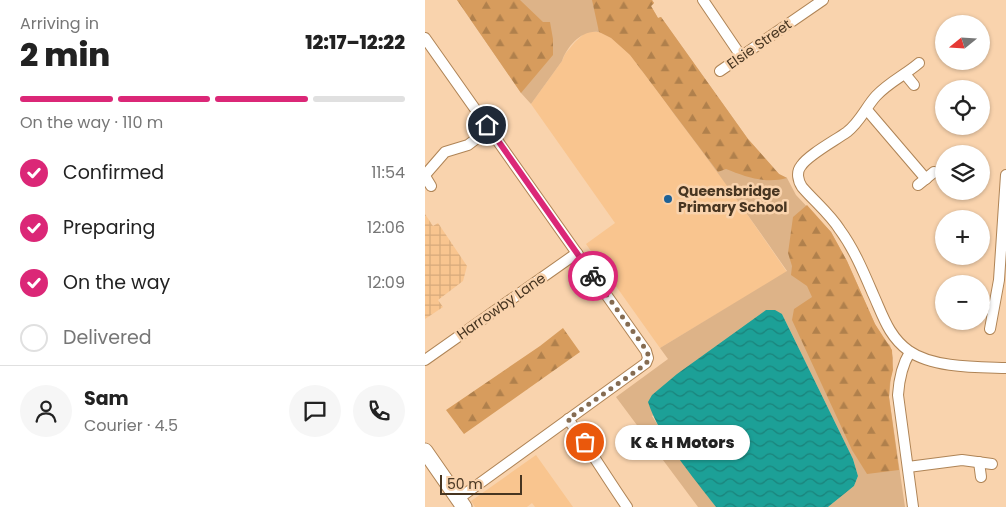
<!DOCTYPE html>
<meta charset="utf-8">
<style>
:root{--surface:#fff;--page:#f6f6f6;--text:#222;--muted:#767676;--line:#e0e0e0;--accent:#db2777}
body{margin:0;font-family:Poppins,sans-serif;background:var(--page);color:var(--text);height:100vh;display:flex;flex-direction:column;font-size:19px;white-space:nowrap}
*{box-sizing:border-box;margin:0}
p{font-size:16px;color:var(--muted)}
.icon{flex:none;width:28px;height:28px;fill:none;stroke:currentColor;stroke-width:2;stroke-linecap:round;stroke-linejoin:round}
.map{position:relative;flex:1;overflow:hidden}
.drawer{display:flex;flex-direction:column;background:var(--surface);width:425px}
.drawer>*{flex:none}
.needle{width:32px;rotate:252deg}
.tools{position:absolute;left:510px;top:15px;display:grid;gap:10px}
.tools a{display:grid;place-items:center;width:55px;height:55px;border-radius:50%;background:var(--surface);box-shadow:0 1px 4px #0004;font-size:25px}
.scale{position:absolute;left:15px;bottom:12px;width:82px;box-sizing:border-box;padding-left:5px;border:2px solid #473521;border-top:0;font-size:14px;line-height:18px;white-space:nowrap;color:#473521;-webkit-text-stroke:4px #f9d3ad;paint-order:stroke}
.pin{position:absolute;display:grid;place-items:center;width:42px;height:42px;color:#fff;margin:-21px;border:2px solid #fff;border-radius:50%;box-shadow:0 1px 5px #0007}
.courier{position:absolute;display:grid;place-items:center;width:50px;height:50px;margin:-25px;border:4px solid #db2777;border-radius:50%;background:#fff;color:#222;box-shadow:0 1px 6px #0007}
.bubble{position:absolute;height:35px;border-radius:18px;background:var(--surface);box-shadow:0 1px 4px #0004;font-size:16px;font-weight:800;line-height:35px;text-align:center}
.summary em{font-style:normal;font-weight:800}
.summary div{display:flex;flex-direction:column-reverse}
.summary{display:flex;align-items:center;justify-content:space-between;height:85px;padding:0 20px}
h1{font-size:32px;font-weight:800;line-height:38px}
.bar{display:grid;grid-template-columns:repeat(4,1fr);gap:8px 5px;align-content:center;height:60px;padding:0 20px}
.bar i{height:6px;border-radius:4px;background:var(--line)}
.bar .on{background:var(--accent)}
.bar p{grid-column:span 4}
.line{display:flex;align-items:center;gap:12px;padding:0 20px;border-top:1px solid var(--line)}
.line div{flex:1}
.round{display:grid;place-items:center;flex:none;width:52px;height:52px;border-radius:26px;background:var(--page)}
ol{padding:0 20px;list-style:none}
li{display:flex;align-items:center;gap:15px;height:55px}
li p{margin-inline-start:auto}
li .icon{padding:5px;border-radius:50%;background:var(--accent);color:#fff;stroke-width:4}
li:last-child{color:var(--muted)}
li i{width:28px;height:28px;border:2px solid var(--line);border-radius:50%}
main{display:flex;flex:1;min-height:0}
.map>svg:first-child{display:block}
.built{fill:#f9c58f}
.industrial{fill:url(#industrial-grid)}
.green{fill:#ddb388}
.forest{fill:url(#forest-firs)}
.water{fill:url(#water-waves)}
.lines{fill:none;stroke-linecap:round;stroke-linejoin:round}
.street-casing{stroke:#af8456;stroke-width:12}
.secondary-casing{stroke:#af8456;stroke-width:17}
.street{stroke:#fff;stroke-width:10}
.secondary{stroke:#fff;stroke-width:15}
.done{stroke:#856c52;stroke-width:5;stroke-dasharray:0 9}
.route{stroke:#db2777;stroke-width:6}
.poi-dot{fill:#1e6196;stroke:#f9d3ad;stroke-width:2}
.labels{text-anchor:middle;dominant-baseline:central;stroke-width:5;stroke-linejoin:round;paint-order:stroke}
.street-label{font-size:14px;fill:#473521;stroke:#f9d3ad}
.poi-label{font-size:14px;font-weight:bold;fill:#473521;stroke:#f9d3ad;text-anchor:start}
</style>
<main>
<section class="drawer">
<div class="summary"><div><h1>2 min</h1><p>Arriving in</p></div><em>12:17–12:22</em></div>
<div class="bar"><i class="on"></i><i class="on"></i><i class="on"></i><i></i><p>On the way · 110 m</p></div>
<ol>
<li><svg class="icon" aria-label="check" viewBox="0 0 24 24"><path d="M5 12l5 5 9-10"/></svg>Confirmed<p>11:54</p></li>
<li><svg class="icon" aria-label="check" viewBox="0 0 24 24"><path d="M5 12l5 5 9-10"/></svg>Preparing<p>12:06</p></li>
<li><svg class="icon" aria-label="check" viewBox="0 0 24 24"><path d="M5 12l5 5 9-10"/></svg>On the way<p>12:09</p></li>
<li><i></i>Delivered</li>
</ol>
<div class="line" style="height:90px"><a class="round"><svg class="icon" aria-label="person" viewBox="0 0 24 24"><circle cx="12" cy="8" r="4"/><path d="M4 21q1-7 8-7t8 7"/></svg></a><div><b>Sam</b><p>Courier · 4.5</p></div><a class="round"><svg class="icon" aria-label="chat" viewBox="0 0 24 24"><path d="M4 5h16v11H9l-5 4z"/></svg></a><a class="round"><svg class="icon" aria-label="phone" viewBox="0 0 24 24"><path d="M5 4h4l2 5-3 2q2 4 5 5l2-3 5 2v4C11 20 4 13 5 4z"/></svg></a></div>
</section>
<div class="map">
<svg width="581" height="507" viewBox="0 0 581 507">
<defs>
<pattern id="industrial-grid" width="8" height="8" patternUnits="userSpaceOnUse" patternTransform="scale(1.25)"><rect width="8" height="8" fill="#f9c58f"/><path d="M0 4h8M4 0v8" fill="none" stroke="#d7aa7b"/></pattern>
<pattern id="forest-firs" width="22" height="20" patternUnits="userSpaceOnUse" patternTransform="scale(1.25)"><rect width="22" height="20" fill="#d79c5d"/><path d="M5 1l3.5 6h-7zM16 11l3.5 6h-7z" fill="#b0804c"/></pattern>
<pattern id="water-waves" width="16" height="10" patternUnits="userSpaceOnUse" patternTransform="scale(1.25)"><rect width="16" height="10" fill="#1ca097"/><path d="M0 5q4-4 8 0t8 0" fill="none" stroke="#1b837b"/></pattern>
</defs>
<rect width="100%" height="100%" fill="#f9d3ad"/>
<g class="built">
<polygon points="161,32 174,32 186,38 205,55 293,172 362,272 235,348 161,244 190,223 106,104 137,61 140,54 150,42"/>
<polygon points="111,455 148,507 110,507 107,503 102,507 50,507 46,501"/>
</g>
<polygon class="industrial" points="0,214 8,226 13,223 42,266 38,281 13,300 18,307 0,319"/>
<path class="green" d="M32,0H227L229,3L226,6L233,18L236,17L323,139L354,174L362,178L371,195L406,232L422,261L450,324L460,341L465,345L468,358L464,397L480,507H403L429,486L433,476L428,459L357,314L227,416L247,447L291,507H273L191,397L243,359L235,348L362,271C325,218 288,165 249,114C235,94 222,74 206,56C199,47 184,33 173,32C156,30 142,47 137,61L106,104L96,93Z"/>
<g class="forest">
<polygon points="32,0 95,0 118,22 125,22 128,39 128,55 96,93"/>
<path d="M167,0H227L229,3L226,6L233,18L236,17L323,139L354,174L362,178C341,184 321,177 301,169L293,172L205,55L186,38L174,32Z"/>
<polygon points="382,205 406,232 422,261 450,324 467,350 468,370 465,382 464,397 474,470 442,474 427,450 367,320 369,309 387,297 382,286 366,275 367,266 363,253 368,217"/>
<polygon points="138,328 155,352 39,434 21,410 115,346"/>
</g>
<path class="water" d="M341,310H350L357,314L428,459L433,476L429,486L403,507H291C268,477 234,437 223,402L227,395L252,374Z"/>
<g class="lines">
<defs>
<g id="street">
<polyline points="278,0 316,56"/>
<polyline points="0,38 221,351 223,358 221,363 33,499"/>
<path d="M494,63C480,75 464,82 451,96C441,107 435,122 422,132C411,140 383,155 376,166C371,172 373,181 377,187C389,201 405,214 415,230C429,249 439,273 448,294C458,316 464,337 484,351C508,368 553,367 581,368"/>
<polyline points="295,71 398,0"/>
<polyline points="480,74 489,85"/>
<polyline points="442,110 501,179"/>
<polyline points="0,175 20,152 43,145 64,129"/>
<polyline points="0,176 6,186"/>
<polyline points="493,185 509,172"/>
<polyline points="565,329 574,280 581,175"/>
<path d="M485,352C477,365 474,380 473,395L488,507"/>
<polyline points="0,360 152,253"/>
<path d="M143,419C164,448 182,478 202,507"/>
<polyline points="554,462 556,477"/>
<polyline points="483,467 537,460 567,464"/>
</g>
<polyline id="secondary" points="0,451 39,507"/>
</defs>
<use href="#street" class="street-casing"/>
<use href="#secondary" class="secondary-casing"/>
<use href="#street" class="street"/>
<use href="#secondary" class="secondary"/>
</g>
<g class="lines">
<polyline class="done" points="160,442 143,419 221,364 224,358 222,351 168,276"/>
<polyline class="route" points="62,125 168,276"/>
</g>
<circle class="poi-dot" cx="243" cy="199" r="5"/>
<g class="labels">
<g class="street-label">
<text transform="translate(334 44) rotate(-35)">Elsie Street</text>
<text transform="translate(76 306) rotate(-35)">Harrowby Lane</text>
</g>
<g class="poi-label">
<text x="253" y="191">Queensbridge<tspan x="253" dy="16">Primary School</tspan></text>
</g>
</g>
</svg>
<div class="tools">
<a><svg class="needle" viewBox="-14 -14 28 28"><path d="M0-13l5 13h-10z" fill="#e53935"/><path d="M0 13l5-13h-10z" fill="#767676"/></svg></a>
<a><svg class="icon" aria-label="locate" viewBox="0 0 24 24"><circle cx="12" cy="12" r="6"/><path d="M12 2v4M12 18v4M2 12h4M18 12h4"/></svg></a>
<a><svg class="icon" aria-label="layers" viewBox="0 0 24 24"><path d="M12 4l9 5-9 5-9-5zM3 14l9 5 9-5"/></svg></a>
<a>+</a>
<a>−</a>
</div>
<div class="scale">50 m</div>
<div class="pin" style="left:160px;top:442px;background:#ea580c"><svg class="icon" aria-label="bag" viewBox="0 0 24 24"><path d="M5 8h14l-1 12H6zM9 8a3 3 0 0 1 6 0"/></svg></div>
<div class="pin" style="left:62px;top:125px;background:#1f2937"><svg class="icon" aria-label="home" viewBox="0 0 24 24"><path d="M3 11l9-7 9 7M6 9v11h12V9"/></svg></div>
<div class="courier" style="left:168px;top:276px"><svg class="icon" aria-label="bike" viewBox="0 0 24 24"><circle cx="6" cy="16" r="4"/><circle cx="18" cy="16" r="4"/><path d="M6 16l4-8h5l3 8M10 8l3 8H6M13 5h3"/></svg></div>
<div class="bubble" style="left:190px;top:425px;width:135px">K &amp; H Motors</div>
</div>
</main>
